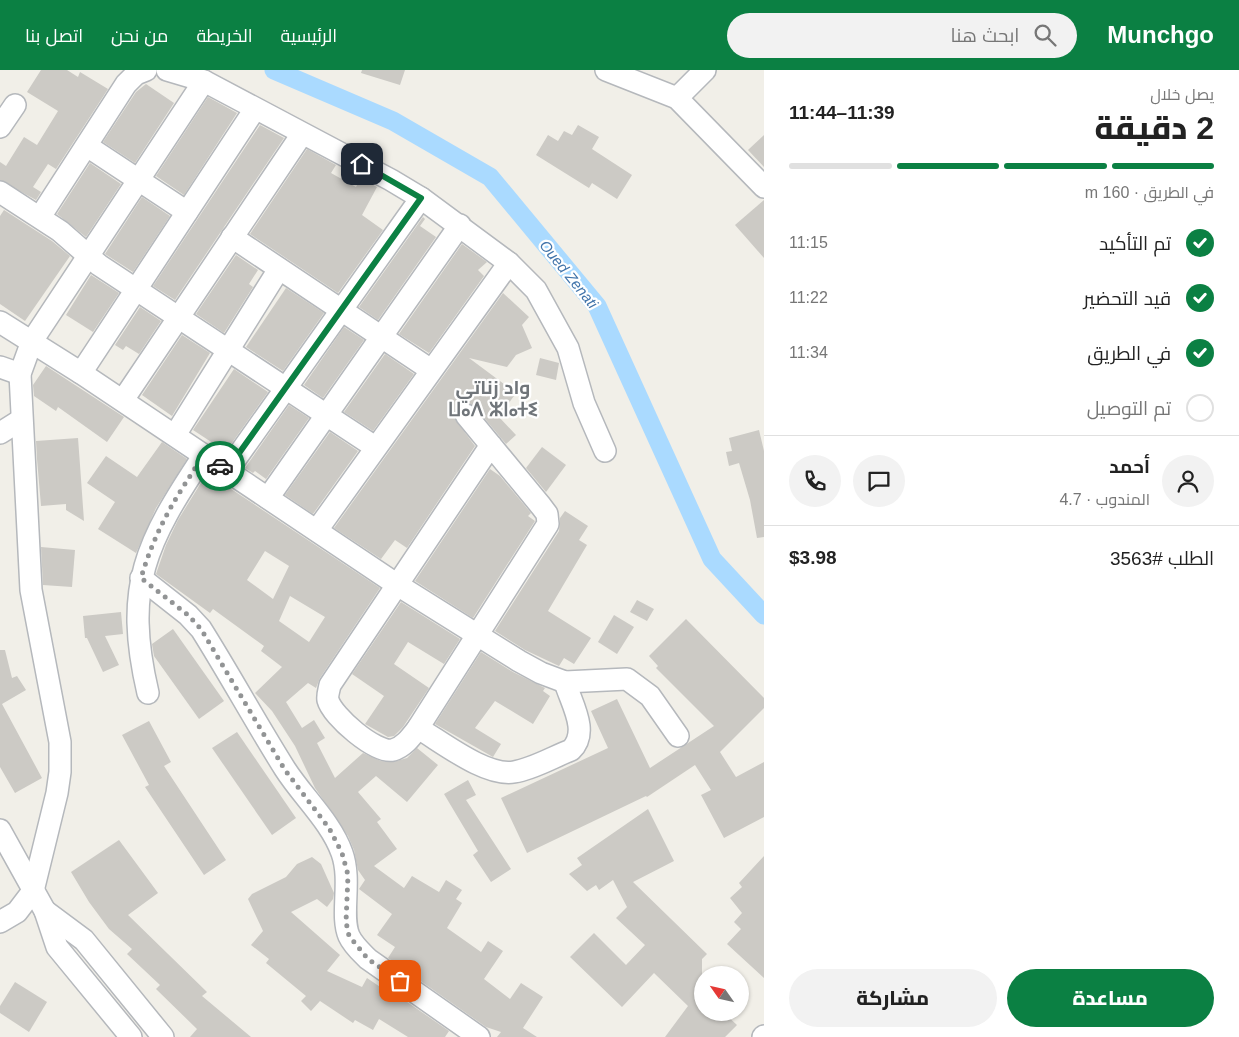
<!DOCTYPE html>
<html lang="ar">
<meta charset="utf-8">
<style>
:root{--surface:#fff;--page:#f2f2f2;--text:#222;--muted:#767676;--line:#e0e0e0;--accent:#0b8043}
body{margin:0;font-family:Arial,Cairo,"Noto Sans Tifinagh",sans-serif;background:var(--page);color:var(--text);direction:rtl;height:100vh;display:flex;flex-direction:column;font-size:19px;white-space:nowrap}
*{box-sizing:border-box;margin:0}
p{font-size:16px;color:var(--muted)}
.icon{flex:none;width:28px;height:28px;fill:none;stroke:currentColor;stroke-width:2;stroke-linecap:round;stroke-linejoin:round}
.map{position:relative;flex:1;overflow:hidden;direction:ltr}
.sheet{display:flex;flex-direction:column;background:var(--surface);width:475px}
.sheet>*{flex:none}
.needle{width:32px;rotate:304deg}
.buttons{position:absolute;left:694px;top:896px;display:grid;gap:10px}
.buttons a{display:grid;place-items:center;width:55px;height:55px;border-radius:50%;background:var(--surface);box-shadow:0 1px 4px #0004;font-size:25px}
.pin{position:absolute;display:grid;place-items:center;width:42px;height:42px;color:#fff;margin:-21px;border-radius:10px;box-shadow:0 2px 8px #0006}
.courier{position:absolute;display:grid;place-items:center;width:50px;height:50px;margin:-25px;border:4px solid #0b8043;border-radius:50%;background:#fff;color:#222;box-shadow:0 1px 6px #0007}
.headline em{font-style:normal;font-weight:800}
.headline div{display:flex;flex-direction:column-reverse}
.headline{display:flex;align-items:center;justify-content:space-between;height:85px;padding:0 25px}
h1{font-size:32px;font-weight:800;line-height:38px}
.bar{display:grid;grid-template-columns:repeat(4,1fr);gap:8px 5px;align-content:center;height:60px;padding:0 25px}
.bar i{height:6px;border-radius:4px;background:var(--line)}
.bar .current{background:var(--accent)}
.bar p{grid-column:span 4}
.line{display:flex;align-items:center;gap:12px;padding:0 25px;border-top:1px solid var(--line)}
.line div{flex:1}
.round{display:grid;place-items:center;flex:none;width:52px;height:52px;border-radius:26px;background:var(--page)}
ol{padding:0 25px;list-style:none}
li{display:flex;align-items:center;gap:15px;height:55px}
li p{margin-inline-start:auto}
li .icon{padding:5px;border-radius:50%;background:var(--accent);color:#fff;stroke-width:4}
li:last-child{color:var(--muted)}
li i{width:28px;height:28px;border:2px solid var(--line);border-radius:50%}
.primary-button{display:flex;gap:10px;margin-top:auto;padding:10px 25px}
.primary-button a{flex:1;height:58px;border-radius:30px;background:var(--accent);color:#fff;font-size:20px;font-weight:800;line-height:58px;text-align:center}
.primary-button a+a{background:var(--page);color:var(--text)}
header{display:flex;align-items:center;gap:30px;box-sizing:border-box;height:70px;padding:0 25px;background:var(--accent);color:#fff}
header strong{font-size:24px}
nav{display:flex;gap:28px;margin-inline-start:auto;font-size:18px}
.search{width:350px;height:45px;background:var(--page);display:flex;align-items:center;gap:12px;box-sizing:border-box;padding:0 18px;border-radius:28px;color:var(--muted);font-size:19px}
main{display:flex;flex:1;min-height:0}
.map>svg:first-child{display:block}
.lines{fill:none;stroke-linecap:round;stroke-linejoin:round}
.canal{stroke:#aadaff;stroke-width:19}
.building{fill:#cccac5;fill-rule:evenodd}
.minor-casing{stroke:#b5b8bc;stroke-width:24}
.minor{stroke:#fff;stroke-width:21}
.done{stroke:#929495;stroke-width:5;stroke-dasharray:0 9}
.route{stroke:#0b8043;stroke-width:6}
.labels{text-anchor:middle;dominant-baseline:central;stroke-width:4.5;stroke-linejoin:round;paint-order:stroke}
.water-label{font-size:15px;font-style:italic;fill:#4174aa;stroke:#fff}
.district-label{font-size:19px;font-weight:bold;fill:#70757a;stroke:#fff}
</style>
<header>
<strong>Munchgo</strong>
<div class="search"><svg class="icon" aria-label="search" viewBox="0 0 24 24"><circle cx="10" cy="10" r="6"/><path d="M15 15l6 6"/></svg>ابحث هنا</div>
<nav><a>الرئيسية</a><a>الخريطة</a><a>من نحن</a><a>اتصل بنا</a></nav>
</header>
<main>
<section class="sheet">
<div class="headline"><div><h1>2 دقيقة</h1><p>يصل خلال</p></div><em>11:39–11:44</em></div>
<div class="bar"><i class="current"></i><i class="current"></i><i class="current"></i><i></i><p>في الطريق · 160 m</p></div>
<ol>
<li><svg class="icon" aria-label="check" viewBox="0 0 24 24"><path d="M5 12l5 5 9-10"/></svg>تم التأكيد<p>11:15</p></li>
<li><svg class="icon" aria-label="check" viewBox="0 0 24 24"><path d="M5 12l5 5 9-10"/></svg>قيد التحضير<p>11:22</p></li>
<li><svg class="icon" aria-label="check" viewBox="0 0 24 24"><path d="M5 12l5 5 9-10"/></svg>في الطريق<p>11:34</p></li>
<li><i></i>تم التوصيل</li>
</ol>
<div class="line" style="height:90px"><a class="round"><svg class="icon" aria-label="person" viewBox="0 0 24 24"><circle cx="12" cy="8" r="4"/><path d="M4 21q1-7 8-7t8 7"/></svg></a><div><b>أحمد</b><p>المندوب · 4.7</p></div><a class="round"><svg class="icon" aria-label="chat" viewBox="0 0 24 24"><path d="M4 5h16v11H9l-5 4z"/></svg></a><a class="round"><svg class="icon" aria-label="phone" viewBox="0 0 24 24"><path d="M5 4h4l2 5-3 2q2 4 5 5l2-3 5 2v4C11 20 4 13 5 4z"/></svg></a></div>
<div class="line" style="height:65px"><div>الطلب #3563</div><b>$3.98</b></div>
<div class="primary-button"><a>مساعدة</a><a>مشاركة</a></div>
</section>
<div class="map">
<svg width="764" height="967" viewBox="0 0 764 967">
<rect width="100%" height="100%" fill="#f1efe8"/>
<g class="lines">
<polyline class="canal" points="274,0 393,51 490,107 597,236 712,489 764,545"/>
</g>
<g class="building">
<polygon points="41,0 67,0 78,7 80,2 108,19 56,99 48,94 33,117 41,122 36,130 0,110 0,92 6,96 24,67 37,75 58,41 27,22"/>
<polygon points="362,0 405,0 400,15 361,3"/>
<polygon points="146,14 174,33 135,93 103,72 136,22"/>
<polygon points="208,27 237,43 184,125 156,106"/>
<polygon points="260,55 284,68 175,230 153,216"/>
<polygon points="578,55 599,67 592,79 632,105 617,129 592,113 589,118 536,85 548,65 558,71 564,61 572,65"/>
<polygon points="764,65 764,97 748,80"/>
<polygon points="307,79 336,95 331,103 356,117 361,108 377,117 362,145 383,160 338,223 250,164"/>
<polygon points="90,93 121,114 86,167 57,144"/>
<polygon points="142,127 170,146 133,202 105,184"/>
<polygon points="764,130 764,188 735,155"/>
<polygon points="4,140 52,171 70,186 25,251 0,234 0,146"/>
<polygon points="423,147 425,149 420,156 436,167 378,250 359,237"/>
<polygon points="462,174 487,192 478,200 484,206 429,283 399,264"/>
<polygon points="236,185 258,200 249,214 253,217 224,263 196,244"/>
<polygon points="91,205 119,223 93,262 66,245"/>
<polygon points="286,218 324,243 283,301 246,277"/>
<polygon points="503,223 529,247 522,255 532,278 516,285 507,297 469,288 516,323 499,347 516,365 506,374 475,337 464,333 458,336 454,348 475,376 407,478 395,470 381,489 334,458"/>
<polygon points="140,237 161,251 139,284 126,276 123,280 115,275"/>
<polygon points="344,257 364,270 323,328 304,315"/>
<polygon points="182,265 210,283 172,346 142,325"/>
<polygon points="385,284 414,304 373,361 344,342"/>
<polygon points="540,288 559,293 556,310 536,305"/>
<polygon points="46,296 124,347 107,372 58,337 56,341 34,326 33,315"/>
<polygon points="234,299 268,322 224,384 225,381 193,360"/>
<polygon points="289,335 309,348 266,409 255,401 253,403 245,398"/>
<polygon points="759,360 764,381 764,467 757,468 750,430 739,393 729,396 726,382 732,381 729,368"/>
<polygon points="330,362 358,381 313,444 285,425"/>
<polygon points="78,368 80,395 84,451 66,440 66,434 41,436 37,389 36,371"/>
<polygon points="162,372 187,389 156,438 136,483 98,459 115,432 87,413 106,386 137,407"/>
<polygon points="542,377 566,395 546,422 526,398"/>
<polygon points="490,399 500,406 531,443 528,446 535,451 473,548 415,511"/>
<path d="M207,403L380,518L320,608L316,618L308,613L286,632L302,658L314,650L325,668L317,673L335,708L363,683L381,691L393,692L407,688L417,678L438,695L407,732L376,706L358,722L381,749L377,752L397,779L374,796L404,818L412,806L439,822L446,810L462,820L456,829L462,833L447,858L481,882L488,871L503,881L484,909L510,929L521,913L543,927L523,958L537,967H497L501,962L486,957L388,888L395,877L377,865L392,844L359,819L365,810L358,800L354,780L348,766L315,718L295,676L272,641L255,623L282,597L261,581L264,576L213,539L210,543L156,504L166,475L178,450ZM265,481L289,496L273,529L247,510ZM290,526L325,547L309,572L279,551Z"/>
<polygon points="565,441 588,456 579,470 587,475 548,541 591,568 574,594 564,588 559,596 525,580 495,561 559,461 560,448"/>
<polygon points="41,477 75,480 72,517 43,515"/>
<polygon points="637,530 654,539 647,551 630,542"/>
<polygon points="401,532 460,569 444,594 408,572 394,594 429,618 403,657 394,666 388,667 365,654 384,626 352,604"/>
<polygon points="121,542 123,564 105,566 119,595 103,602 87,568 85,568 83,546"/>
<polygon points="614,545 634,557 617,584 598,572"/>
<polygon points="686,549 764,628 764,638 720,682 736,707 764,692 764,747 724,768 701,725 711,720 695,695 647,727 646,726 527,783 501,728 608,678 591,641 617,629 650,698 714,656 656,598 658,596 649,586"/>
<polygon points="173,559 224,631 199,649 154,586 152,574"/>
<polygon points="0,580 5,580 12,608 17,606 26,620 2,634 42,708 15,723 0,697"/>
<polygon points="481,582 513,602 545,618 543,621 550,626 533,654 495,631 475,658 501,674 493,687 435,654"/>
<polygon points="149,651 171,692 164,696 226,790 204,805 145,717 149,715 122,665"/>
<polygon points="237,662 296,748 272,765 212,678"/>
<polygon points="468,710 476,725 466,730 511,799 491,812 473,785 478,781 444,724"/>
<polygon points="648,739 674,791 633,812 707,884 702,889 702,942 723,942 737,955 725,967 665,967 688,936 654,903 622,937 570,887 594,863 626,895 645,875 616,848 627,837 613,810 599,820 596,815 587,821 569,804 582,795 577,788"/>
<polygon points="119,770 158,823 128,845 207,922 202,926 251,967 190,967 197,959 156,919 160,915 127,884 132,879 109,859 89,832 71,802"/>
<polygon points="764,786 764,908 727,874 741,859 734,852 742,843 730,828 742,817 739,813"/>
<polygon points="312,787 321,794 334,823 333,829 327,837 317,829 291,842 340,885 327,901 362,917 367,908 398,929 400,927 449,961 445,967 408,967 379,949 373,960 355,950 353,953 320,931 311,941 301,931 306,926 266,893 269,889 251,875 263,861 248,829 252,824 286,807 297,794"/>
<polygon points="15,912 47,932 29,962 0,943 0,936"/>
</g>
<g class="lines">
<defs>
<g id="minor">
<polyline points="167,0 204,11 391,110 421,128 509,193 536,220 568,278 584,333 605,381"/>
<polyline points="606,0 677,28 764,117"/>
<polyline points="677,28 705,0"/>
<polyline points="0,57 15,35"/>
<polyline points="87,76 187,142"/>
<polyline points="0,122 60,161 99,195 375,377"/>
<polyline points="40,147 126,14 136,4 146,0"/>
<polyline points="232,167 431,300"/>
<polyline points="0,252 81,303 396,514 519,591 541,603 565,612 627,609 650,626 678,666"/>
<polyline points="0,297 20,304"/>
<polyline points="81,303 255,39"/>
<polyline points="123,330 302,64"/>
<path d="M466,345L541,436L547,444L548,454L418,658C411,667 404,677 393,680C376,684 332,646 328,630C327,626 329,620 330,615L491,375"/>
<polyline points="0,363 21,350"/>
<polyline points="175,365 279,199"/>
<polyline points="227,401 421,128"/>
<polyline points="268,428 460,155"/>
<polyline points="317,460 509,193"/>
<path d="M141,508L188,545L201,559C230,605 256,653 285,699C303,727 331,752 342,783C352,811 340,845 349,866C353,875 361,882 368,889L479,967"/>
<path d="M148,623C123,516 146,472 204,385"/>
<path d="M418,658C442,672 486,707 514,702C533,699 553,687 571,680C590,662 571,633 565,612"/>
<polyline points="0,760 45,841 57,877 131,967"/>
<polyline points="45,841 84,870 163,967"/>
<polyline points="0,852 17,842 33,821 57,723 60,702 60,672 31,520 20,304 32,271 204,11"/>
<polyline points="763,967 764,966"/>
</g>
</defs>
<use href="#minor" class="minor-casing"/>
<use href="#minor" class="minor"/>
</g>
<g class="lines">
<path class="done" d="M220,396L204,385C175,428 156,458 141,508L188,545L201,559L285,700L329,758L342,783L348,805L346,852L349,866L368,889L400,911"/>
<polyline class="route" points="220,396 227,400 421,128 362,94"/>
</g>
<g class="labels">
<g class="water-label">
<text transform="translate(569 204) rotate(51)">Oued Zenati</text>
</g>
<g class="district-label">
<text x="493" y="317">واد زناتي<tspan x="493" dy="22">ⵡⴰⴷ ⵣⵏⴰⵜⵉ</tspan></text>
</g>
</g>
</svg>
<div class="buttons">
<a><svg class="needle" viewBox="-14 -14 28 28"><path d="M0-13l5 13h-10z" fill="#e53935"/><path d="M0 13l5-13h-10z" fill="#767676"/></svg></a>
</div>
<div class="pin" style="left:400px;top:911px;background:#ea580c"><svg class="icon" aria-label="bag" viewBox="0 0 24 24"><path d="M5 8h14l-1 12H6zM9 8a3 3 0 0 1 6 0"/></svg></div>
<div class="pin" style="left:362px;top:94px;background:#1f2937"><svg class="icon" aria-label="home" viewBox="0 0 24 24"><path d="M3 11l9-7 9 7M6 9v11h12V9"/></svg></div>
<div class="courier" style="left:220px;top:396px"><svg class="icon" aria-label="car" viewBox="0 0 24 24"><path d="M5 17H2v-5l4-1 3-4h7l3 4 3 1v5h-3M9 17h6M6 11h13"/><circle cx="7" cy="17" r="2"/><circle cx="17" cy="17" r="2"/></svg></div>
</div>
</main>
